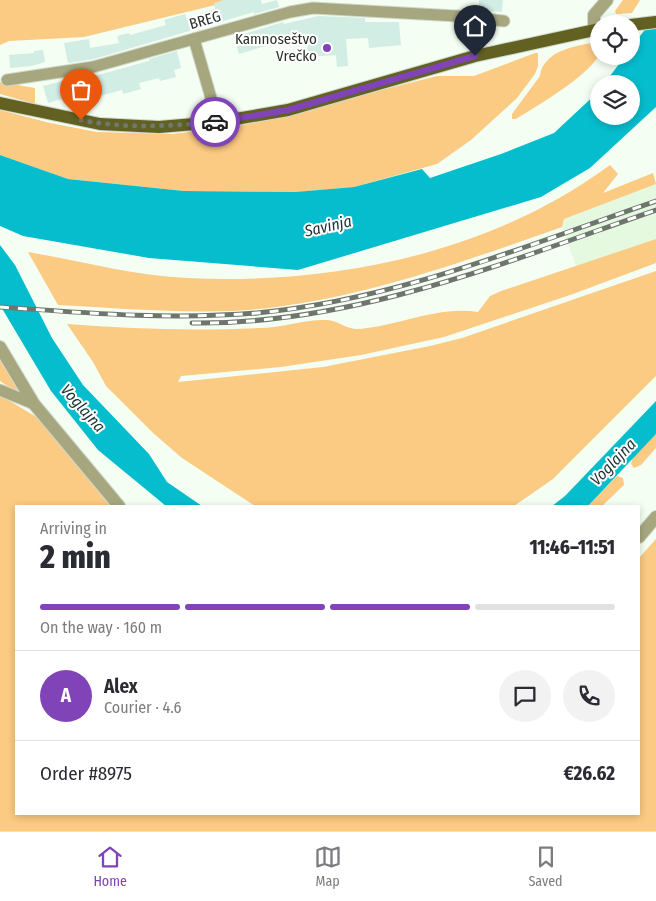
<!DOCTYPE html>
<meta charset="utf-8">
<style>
:root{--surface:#fff;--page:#f2f2f3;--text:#2b2b33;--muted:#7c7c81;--line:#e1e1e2;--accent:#8043b8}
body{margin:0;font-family:"Fira Sans Condensed",sans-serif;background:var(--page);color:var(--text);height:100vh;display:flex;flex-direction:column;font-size:19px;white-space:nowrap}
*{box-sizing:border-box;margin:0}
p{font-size:16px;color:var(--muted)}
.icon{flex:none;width:28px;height:28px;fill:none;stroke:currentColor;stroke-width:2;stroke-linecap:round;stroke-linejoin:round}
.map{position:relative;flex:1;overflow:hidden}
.side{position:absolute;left:15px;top:505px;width:625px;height:310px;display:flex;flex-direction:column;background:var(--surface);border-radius:0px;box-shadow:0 2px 8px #0003}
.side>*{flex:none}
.buttons{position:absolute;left:590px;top:15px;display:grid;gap:10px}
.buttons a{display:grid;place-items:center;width:50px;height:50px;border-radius:50%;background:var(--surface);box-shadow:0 2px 8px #0003;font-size:25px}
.pin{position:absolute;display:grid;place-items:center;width:42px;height:42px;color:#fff;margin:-51px -21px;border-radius:50% 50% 50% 0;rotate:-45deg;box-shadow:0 0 5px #0007}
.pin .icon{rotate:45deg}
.courier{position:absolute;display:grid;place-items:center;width:50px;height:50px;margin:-25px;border:4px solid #8043b8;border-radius:50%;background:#fff;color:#222;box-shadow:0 1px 6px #0007}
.overview em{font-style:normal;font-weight:800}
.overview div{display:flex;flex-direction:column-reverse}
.overview{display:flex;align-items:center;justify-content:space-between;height:85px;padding:0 25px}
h1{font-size:32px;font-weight:800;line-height:38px}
.bar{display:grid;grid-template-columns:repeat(4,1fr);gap:8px 5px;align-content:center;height:60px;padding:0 25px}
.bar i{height:6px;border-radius:4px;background:var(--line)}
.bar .current{background:var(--accent)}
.bar p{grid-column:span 4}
.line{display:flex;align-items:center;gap:12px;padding:0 25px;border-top:1px solid var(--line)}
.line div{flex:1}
.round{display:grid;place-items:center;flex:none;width:52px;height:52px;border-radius:26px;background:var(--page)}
.dock{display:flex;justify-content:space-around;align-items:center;height:70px;border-top:1px solid var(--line);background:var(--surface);font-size:14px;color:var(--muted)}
.dock a{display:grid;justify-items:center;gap:2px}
.dock .current{color:var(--accent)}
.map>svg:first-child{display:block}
.built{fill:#e4f9e0}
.green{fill:#fbca83}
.water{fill:#06bdce}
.building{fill:#d2ede4}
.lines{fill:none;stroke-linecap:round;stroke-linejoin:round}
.minor-casing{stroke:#d0d9ce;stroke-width:13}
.tertiary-casing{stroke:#d0d9ce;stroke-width:14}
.primary-casing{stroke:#d0d9ce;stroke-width:14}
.minor{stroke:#a7a77f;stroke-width:11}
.tertiary{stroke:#a7a77f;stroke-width:12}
.primary{stroke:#626122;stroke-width:12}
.rail-casing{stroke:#6d756c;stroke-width:5}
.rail{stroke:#fff;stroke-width:3;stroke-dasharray:9;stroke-linecap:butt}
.done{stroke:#71796f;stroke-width:5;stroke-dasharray:0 9}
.route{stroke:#8043b8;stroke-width:6}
.poi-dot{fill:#8043b8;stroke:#fff;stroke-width:2}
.labels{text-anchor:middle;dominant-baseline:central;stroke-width:4;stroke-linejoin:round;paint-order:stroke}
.street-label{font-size:15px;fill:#2a3129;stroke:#fff}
.poi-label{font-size:15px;fill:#2a3129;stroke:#fff;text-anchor:end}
.water-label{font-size:16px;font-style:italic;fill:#1a3236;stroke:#fff}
</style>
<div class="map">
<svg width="656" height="831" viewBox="0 0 656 831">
<rect width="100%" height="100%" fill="#f4fef2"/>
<polygon class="built" points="656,184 656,239 576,266 562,227 564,219"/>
<g class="green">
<polygon points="0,0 236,0 84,37 9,41 0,45"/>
<polygon points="623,0 640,0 632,13 616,14 615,11"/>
<path d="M599,42V55C587,77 538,105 516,119H512V114L540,76C543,50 578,45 599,42Z"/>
<polygon points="535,53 538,53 538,66 535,74 517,98 471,140 437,164 354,187 295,192 184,191 68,179 0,155 0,110 50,123 97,132 173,134 243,125 437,76 474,76"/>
<polygon points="0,82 35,88 35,104 0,94"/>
<path d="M610,165L618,174L603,193L653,173L656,184L564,219L562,227C456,264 346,305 232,311C174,313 116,308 58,305L28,252C81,261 135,276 188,278C335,285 491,253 610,165Z"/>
<path d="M656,239V263L573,294L444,337L361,355L281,367L181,376L178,382L323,367L430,346L462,338L656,271V376L553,479L514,506H255L182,458L152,432L106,386L93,362L67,324C131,329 195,331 259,328C282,328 305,319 327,320C337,320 346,329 356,329C397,327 437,305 478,312L490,296L501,291Z"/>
<polygon points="0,360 19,391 10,388 0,381"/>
<polygon points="0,395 38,418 110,506 16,506 16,814 639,814 639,558 656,539 656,831 0,831"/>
<polygon points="656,434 656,448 641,465 634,468 631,464 633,457"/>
<polygon points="617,476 623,478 624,485 602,506 588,506"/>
</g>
<g class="water">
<polygon points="656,15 656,107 590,168 541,197 298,270 149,258 23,236 0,226 0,155 68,179 184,191 295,192 354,187 422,169 430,178 501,154 554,133 599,91 599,116 631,116 631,84 604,84 625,56 631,56 631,48"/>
<polygon points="0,245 15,265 52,338 83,385 149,454 167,482 202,506 166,506 98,450 51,391 0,305"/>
<polygon points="656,401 656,434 588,506 552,506 565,496"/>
</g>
<g class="building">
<polygon points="224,0 261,0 262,4 277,0 279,7 254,14 254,12 94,59 68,63 64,43 89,39 90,48 119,43 117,36 129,33 130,35 166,25 164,20 185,14 187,19 215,9 214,3"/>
<polygon points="479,0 503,0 502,12 479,10"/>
<polygon points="318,16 365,18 365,22 399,22 401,45 369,48 368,38 346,39 348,66 337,67 336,55 308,57 307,37 279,42 239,54 234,37 283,22 284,24"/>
<polygon points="43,50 45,62 31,66 10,68 9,55 34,53 34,51"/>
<polygon points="177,51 181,68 174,70 176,77 160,81 159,78 139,83 141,89 123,94 122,90 96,97 91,77 149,61 149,59"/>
<polygon points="67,80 71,94 65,95 65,98 48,103 43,86"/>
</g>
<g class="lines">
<defs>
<g id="minor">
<polyline points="194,39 218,122"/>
<polyline points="7,80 93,67 290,12 313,8 457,16 504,21"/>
<polyline points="0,390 34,404"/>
</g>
<g id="tertiary">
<polyline points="594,30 594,15 607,0"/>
<polyline points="0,347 34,404 119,506"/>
<polyline points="639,537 656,517"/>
</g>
<g id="primary">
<polyline points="631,25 656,22"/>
<polyline points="0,103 100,124 159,127 218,122 288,110 475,56 599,29"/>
</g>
</defs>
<use href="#minor" class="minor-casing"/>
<use href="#tertiary" class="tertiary-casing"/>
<use href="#primary" class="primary-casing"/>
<use href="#minor" class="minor"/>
<use href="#tertiary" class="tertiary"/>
<use href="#primary" class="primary"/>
<defs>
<g id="rail">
<path d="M0,307C85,313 171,320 257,313C396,300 525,246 656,201"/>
<path d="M192,323C354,325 506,262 656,210"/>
</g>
</defs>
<use href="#rail" class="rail-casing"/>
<use href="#rail" class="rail"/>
</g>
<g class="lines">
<path class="done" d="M81,120C126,129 170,126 215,122"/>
<polyline class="route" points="215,122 288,110 475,56"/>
</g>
<circle class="poi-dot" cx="327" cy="48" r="5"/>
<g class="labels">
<g class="street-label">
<text transform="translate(205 20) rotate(-16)">BREG</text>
</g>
<g class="poi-label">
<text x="317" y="39">Kamnoseštvo<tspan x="317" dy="17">Vrečko</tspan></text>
</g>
<g class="water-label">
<text transform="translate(328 226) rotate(-13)">Savinja</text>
<text transform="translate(83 408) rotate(48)">Voglajna</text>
<text transform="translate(613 462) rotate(-46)">Voglajna</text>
</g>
</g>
</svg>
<div class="buttons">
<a><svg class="icon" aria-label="locate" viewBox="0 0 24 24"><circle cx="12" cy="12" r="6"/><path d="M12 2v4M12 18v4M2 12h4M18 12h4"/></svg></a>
<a><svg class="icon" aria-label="layers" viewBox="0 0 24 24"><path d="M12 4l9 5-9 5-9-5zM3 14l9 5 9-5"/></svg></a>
</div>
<div class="pin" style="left:81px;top:120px;background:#ea580c"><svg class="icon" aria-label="bag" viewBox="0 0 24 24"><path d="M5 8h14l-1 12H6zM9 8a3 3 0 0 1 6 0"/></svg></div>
<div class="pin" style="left:475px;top:56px;background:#1f2937"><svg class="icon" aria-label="home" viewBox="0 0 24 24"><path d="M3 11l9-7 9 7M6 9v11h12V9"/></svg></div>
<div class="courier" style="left:215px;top:122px"><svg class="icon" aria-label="car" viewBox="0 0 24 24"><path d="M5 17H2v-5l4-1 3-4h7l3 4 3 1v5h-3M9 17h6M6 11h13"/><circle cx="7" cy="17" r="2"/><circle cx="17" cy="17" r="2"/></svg></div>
<section class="side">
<div class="overview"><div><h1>2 min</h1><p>Arriving in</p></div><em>11:46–11:51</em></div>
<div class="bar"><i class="current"></i><i class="current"></i><i class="current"></i><i></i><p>On the way · 160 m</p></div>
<div class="line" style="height:90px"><b class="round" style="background:var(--accent);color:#fff">A</b><div><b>Alex</b><p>Courier · 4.6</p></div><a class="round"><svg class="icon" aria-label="chat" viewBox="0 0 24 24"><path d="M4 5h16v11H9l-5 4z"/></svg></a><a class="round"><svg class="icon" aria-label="phone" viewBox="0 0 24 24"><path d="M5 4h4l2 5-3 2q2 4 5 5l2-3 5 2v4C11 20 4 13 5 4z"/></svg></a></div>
<div class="line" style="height:65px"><div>Order #8975</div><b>€26.62</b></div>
</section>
</div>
<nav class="dock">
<a class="current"><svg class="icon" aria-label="home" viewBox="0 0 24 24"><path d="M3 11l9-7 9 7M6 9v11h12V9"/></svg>Home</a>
<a><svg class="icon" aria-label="map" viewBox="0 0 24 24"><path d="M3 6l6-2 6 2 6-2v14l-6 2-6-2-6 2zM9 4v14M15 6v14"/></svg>Map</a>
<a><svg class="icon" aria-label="saved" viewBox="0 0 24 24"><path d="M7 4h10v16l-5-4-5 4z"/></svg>Saved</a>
</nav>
